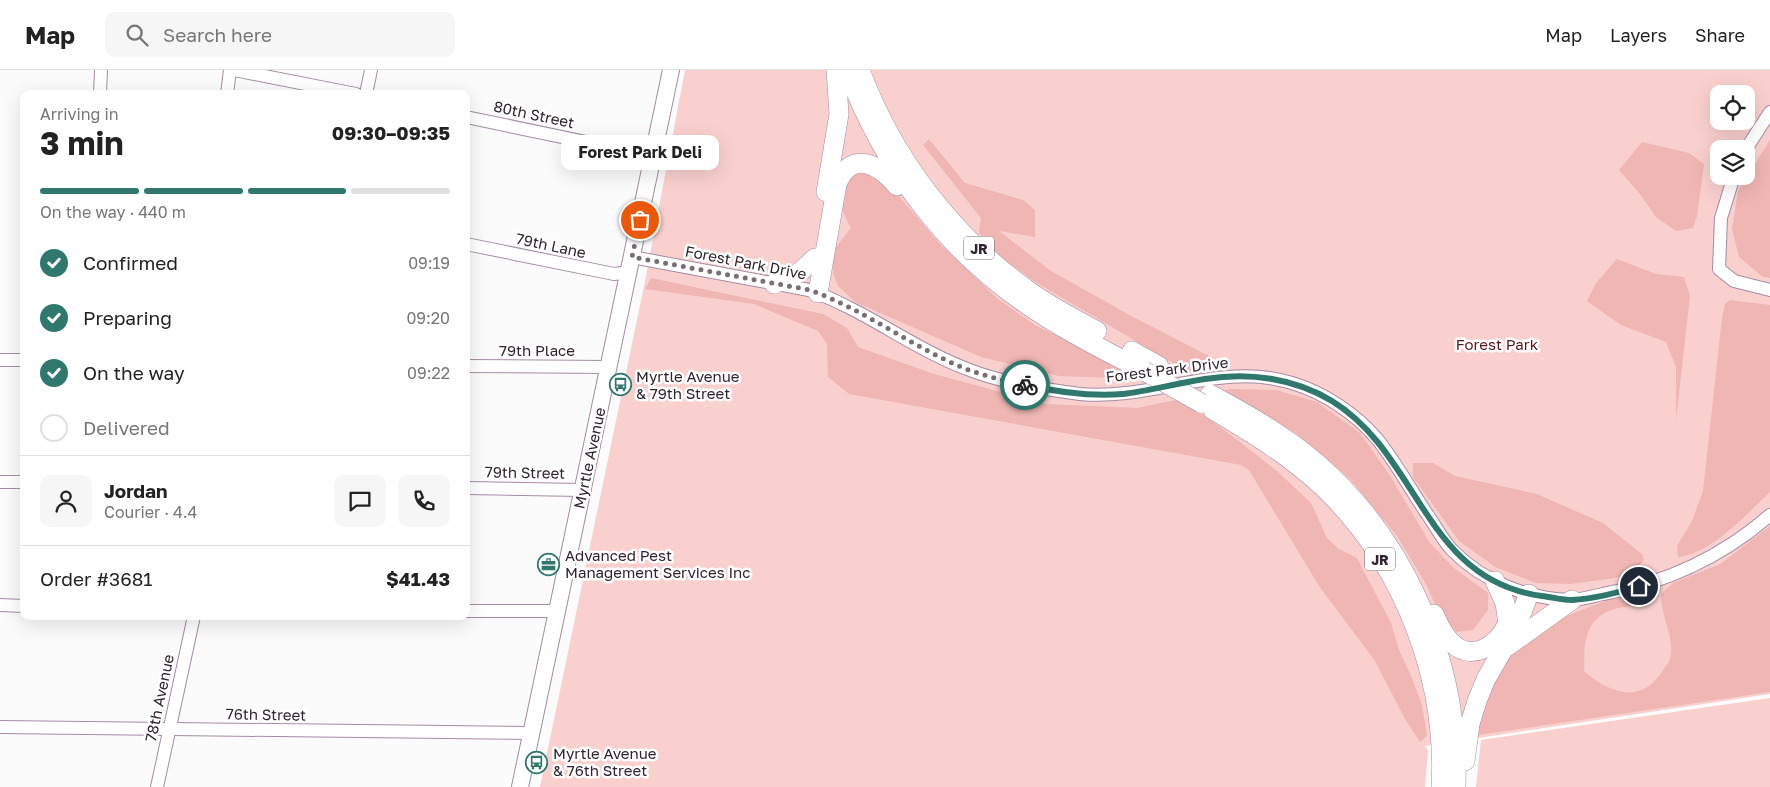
<!DOCTYPE html>
<meta charset="utf-8">
<style>
:root{--surface:#fff;--page:#f6f6f6;--text:#222;--muted:#767676;--line:#e0e0e0;--accent:#30776e}
body{margin:0;font-family:"Golos Text",sans-serif;background:var(--page);color:var(--text);height:100vh;display:flex;flex-direction:column;font-size:19px;white-space:nowrap}
*{box-sizing:border-box;margin:0}
p{font-size:16px;color:var(--muted)}
.icon{flex:none;width:28px;height:28px;fill:none;stroke:currentColor;stroke-width:2;stroke-linecap:round;stroke-linejoin:round}
.map{position:relative;flex:1;overflow:hidden}
.sheet{position:absolute;left:20px;top:20px;width:450px;height:530px;display:flex;flex-direction:column;background:var(--surface);border-radius:10px;box-shadow:0 5px 20px #0002}
.sheet>*{flex:none}
.fabs{position:absolute;left:1710px;top:15px;display:grid;gap:10px}
.fabs a{display:grid;place-items:center;width:45px;height:45px;border-radius:10px;background:var(--surface);box-shadow:0 5px 20px #0002;font-size:25px}
.pin{position:absolute;display:grid;place-items:center;width:42px;height:42px;color:#fff;margin:-21px;border:2px solid #fff;border-radius:50%;box-shadow:0 1px 5px #0007}
.courier{position:absolute;display:grid;place-items:center;width:50px;height:50px;margin:-25px;border:4px solid #30776e;border-radius:50%;background:#fff;color:#222;box-shadow:0 1px 6px #0007}
.bubble{position:absolute;height:35px;border-radius:10px;background:var(--surface);box-shadow:0 5px 20px #0002;font-size:16px;font-weight:700;line-height:35px;text-align:center}
.headline em{font-style:normal;font-weight:700}
.headline div{display:flex;flex-direction:column-reverse}
.headline{display:flex;align-items:center;justify-content:space-between;height:85px;padding:0 20px}
h1{font-size:32px;font-weight:700;line-height:38px}
.bar{display:grid;grid-template-columns:repeat(4,1fr);gap:8px 5px;align-content:center;height:60px;padding:0 20px}
.bar i{height:6px;border-radius:4px;background:var(--line)}
.bar .current{background:var(--accent)}
.bar p{grid-column:span 4}
.line{display:flex;align-items:center;gap:12px;padding:0 20px;border-top:1px solid var(--line)}
.line div{flex:1}
.round{display:grid;place-items:center;flex:none;width:52px;height:52px;border-radius:10px;background:var(--page)}
ol{padding:0 20px;list-style:none}
li{display:flex;align-items:center;gap:15px;height:55px}
li p{margin-inline-start:auto}
li .icon{padding:5px;border-radius:50%;background:var(--accent);color:#fff;stroke-width:4}
li:last-child{color:var(--muted)}
li i{width:28px;height:28px;border:2px solid var(--line);border-radius:50%}
header{display:flex;align-items:center;gap:30px;box-sizing:border-box;height:70px;padding:0 25px;background:var(--surface);border-bottom:1px solid var(--line)}
header strong{font-size:24px}
nav{display:flex;gap:28px;margin-inline-start:auto;font-size:18px}
.search{width:350px;height:45px;background:var(--page);display:flex;align-items:center;gap:12px;box-sizing:border-box;padding:0 18px;border-radius:10px;color:var(--muted);font-size:19px}
.map>svg:first-child{display:block}
.green{fill:#f9d0ce;fill-rule:evenodd}
.forest{fill:#efb6b3}
.lines{fill:none;stroke-linecap:round;stroke-linejoin:round}
.minor-casing{stroke:#a48ba5;stroke-width:14}
.major-casing{stroke:#a48ba5;stroke-width:18}
.highway-casing{stroke:#a48ba5;stroke-width:20}
.minor{stroke:#fff;stroke-width:12}
.major{stroke:#fff;stroke-width:16}
.highway{stroke:#fff;stroke-width:19}
.highway-bridge-casing{stroke:#a48ba5;stroke-width:20;stroke-linecap:butt}
.highway-bridge{stroke:#fff;stroke-width:19}
.done{stroke:#766f76;stroke-width:5;stroke-dasharray:0 9}
.route{stroke:#30776e;stroke-width:6}
.labels{text-anchor:middle;dominant-baseline:central;stroke-width:5;stroke-linejoin:round;paint-order:stroke}
.shield{fill:#fff;stroke:#6d666d;stroke-width:1}
.shield-label{font-size:14px;font-weight:bold;fill:#2f242f}
.street-label{font-size:15px;fill:#2f242f;stroke:#fff}
.park-label{font-size:15px;fill:#59171b;stroke:#fff}
.poi-label{font-size:15px;fill:#2f242f;stroke:#fff;text-anchor:start}
</style>
<header>
<strong>Map</strong>
<div class="search"><svg class="icon" aria-label="search" viewBox="0 0 24 24"><circle cx="10" cy="10" r="6"/><path d="M15 15l6 6"/></svg>Search here</div>
<nav><a>Map</a><a>Layers</a><a>Share</a></nav>
</header>
<div class="map">
<svg width="1770" height="717" viewBox="0 0 1770 717">
<rect width="100%" height="100%" fill="#fbfbfb"/>
<g class="green">
<path d="M685,0H1770V624L1425,676L1428,681L1425,717H540L645,211ZM1719,24H1746V51H1719ZM1719,79H1746V106H1719Z"/>
<polygon points="1770,628 1770,717 1476,717 1481,670"/>
</g>
<g class="forest">
<polygon points="929,69 965,113 1023,130 1035,140 1035,167 999,161 1051,201 1135,248 1209,286 1214,295 1190,303 1032,210 989,178 979,162 981,148 923,75"/>
<polygon points="1770,70 1770,208 1763,207 1739,187 1732,159 1738,121"/>
<polygon points="1642,72 1689,83 1704,94 1697,146 1693,158 1676,161 1656,147 1640,124 1619,100"/>
<path d="M869,103L887,112L939,173L998,229L1035,255L1145,309L1059,306L981,287L855,232L838,216L833,203V181L851,158C838,134 838,129 851,105Z"/>
<polygon points="1617,189 1656,204 1684,207 1690,226 1676,350 1676,297 1666,272 1621,255 1587,231 1596,213"/>
<polygon points="651,208 823,244 847,258 858,277 934,304 1046,334 1137,338 1181,329 1227,362 1277,401 1311,433 1327,468 1339,479 1357,488 1391,553 1399,580 1412,608 1422,635 1427,666 1420,672 1405,649 1375,591 1319,516 1249,400 1241,395 849,324 828,307 827,274 818,261 754,234 645,219"/>
<path d="M1730,230L1770,235V422C1746,445 1712,483 1678,487L1677,476L1692,451L1703,421L1722,248L1725,234Z"/>
<polygon points="1230,319 1276,320 1317,332 1360,363 1389,404 1430,473 1454,498 1488,523 1488,540 1473,560 1457,562 1438,542 1427,516 1397,466 1349,408 1297,364 1221,321"/>
<polygon points="1413,393 1433,393 1455,406 1537,424 1603,453 1642,484 1644,490 1629,506 1571,514 1536,513 1495,497 1459,471 1413,407"/>
<path d="M1770,456V622L1478,665L1475,661L1493,610L1520,574L1551,552L1610,529L1642,526L1644,535C1620,537 1595,538 1587,566C1583,576 1585,590 1584,601C1609,623 1640,635 1662,602C1664,598 1669,593 1670,589C1676,569 1660,545 1661,524L1673,513L1720,494Z"/>
</g>
<g class="lines">
<defs>
<g id="minor">
<polyline points="234,0 356,24"/>
<polyline points="100,24 101,0"/>
<polyline points="227,24 230,0"/>
<polyline points="366,24 371,0"/>
<polyline points="466,47 653,86"/>
<polyline points="1746,79 1770,42"/>
<polyline points="1734,106 1721,148 1719,199 1734,211 1770,220"/>
<polyline points="466,174 614,204 629,202"/>
<path d="M632,187L809,220C865,240 912,278 967,299C1003,313 1042,319 1080,324C1151,331 1221,291 1292,313C1325,323 1356,344 1378,370C1396,393 1411,420 1427,444C1435,455 1442,469 1452,480C1482,511 1527,529 1571,530C1581,530 1593,526 1603,524C1666,513 1723,486 1770,445"/>
<polyline points="0,290 24,290"/>
<polyline points="466,296 608,297"/>
<polyline points="0,412 24,412"/>
<polyline points="466,418 582,420"/>
<polyline points="0,535 24,536"/>
<polyline points="466,541 557,541"/>
<polyline points="0,657 531,663"/>
<polyline points="157,717 194,546"/>
</g>
<polyline id="major" points="520,717 671,0"/>
<g id="highway">
<path d="M847,0C884,99 948,184 1038,242C1071,264 1108,282 1144,301"/>
<path d="M862,5C894,89 952,165 1025,218C1047,235 1072,247 1097,261"/>
<polyline points="826,122 839,44 836,0"/>
<polyline points="774,214 800,202 815,188"/>
<path d="M818,223L837,114C851,79 879,94 897,116"/>
<polyline points="1132,281 1159,296"/>
<path d="M1210,324C1243,342 1277,361 1307,385C1405,464 1460,592 1456,717"/>
<path d="M1213,340C1254,364 1293,388 1327,421C1404,497 1447,609 1441,717"/>
<polyline points="1495,511 1505,533 1508,554"/>
<path d="M1434,544C1438,553 1443,564 1450,571C1470,593 1496,577 1507,555"/>
<polyline points="1508,576 1572,530"/>
<polyline points="1465,691 1470,654 1477,631 1486,609 1516,557 1529,524"/>
</g>
</defs>
<use href="#minor" class="minor-casing"/>
<use href="#major" class="major-casing"/>
<use href="#highway" class="highway-casing"/>
<use href="#minor" class="minor"/>
<use href="#major" class="major"/>
<use href="#highway" class="highway"/>
<defs>
<polyline id="highway-bridge" points="1144,301 1201,333"/>
</defs>
<use href="#highway-bridge" class="highway-bridge-casing"/>
<use href="#highway-bridge" class="highway-bridge"/>
</g>
<g class="lines">
<path class="done" d="M640,150L632,187L810,220C865,240 912,277 966,299C985,306 1005,311 1025,315"/>
<path class="route" d="M1025,315C1057,322 1090,327 1123,324C1150,321 1177,313 1205,309C1249,302 1294,308 1332,331C1420,385 1424,510 1542,526C1552,527 1562,530 1572,530C1592,529 1620,522 1639,516"/>
</g>
<defs>
<symbol id="bus-ring" viewBox="-11 -11 22 22"><circle r="9.5" fill="#fff" stroke="#30776e" stroke-width="1.5"/><path d="M-5-6H5V4H4V6H2V4H-2V6H-4V4H-5ZM-3.5-4V0h7V-4ZM-3.5 1.2v1.5H-2V1.2ZM2 1.2v1.5H3.5V1.2Z" fill="#30776e"/></symbol>
<symbol id="office-ring" viewBox="-11 -11 22 22"><circle r="9.5" fill="#fff" stroke="#30776e" stroke-width="1.5"/><path d="M-6-3h4V-5.5h4V-3h4V5H-6ZM-1-4.5V-3h2v-1.5ZM-6 0V1H6V0Z" fill="#30776e"/></symbol>
</defs>
<g fill-rule="evenodd">
<use href="#bus-ring" x="608" y="302" width="25" height="25"/>
<use href="#office-ring" x="536" y="482" width="25" height="25"/>
<use href="#bus-ring" x="524" y="680" width="25" height="25"/>
</g>
<g class="labels">
<g class="shield">
<rect x="964" y="166.5" width="30" height="23" rx="4"/>
<rect x="1365" y="477.5" width="30" height="23" rx="4"/>
</g>
<g class="shield-label">
<text x="979" y="178">JR</text>
<text x="1380" y="489">JR</text>
</g>
<g class="street-label">
<text transform="translate(534 44) rotate(12)">80th Street</text>
<text transform="translate(551 175) rotate(12)">79th Lane</text>
<text transform="translate(746 192) rotate(11)">Forest Park Drive</text>
<text x="537" y="280">79th Place</text>
<text transform="translate(1167 299) rotate(-7)">Forest Park Drive</text>
<text transform="translate(589 388) rotate(-78)">Myrtle Avenue</text>
<text transform="translate(525 402) rotate(1)">79th Street</text>
<text transform="translate(159 628) rotate(-78)">78th Avenue</text>
<text transform="translate(266 644) rotate(1)">76th Street</text>
</g>
<g class="park-label">
<text x="1497" y="274">Forest Park</text>
</g>
<g class="poi-label">
<text x="636" y="306">Myrtle Avenue<tspan x="636" dy="17">&amp; 79th Street</tspan></text>
<text x="565" y="485">Advanced Pest<tspan x="565" dy="17">Management Services Inc</tspan></text>
<text x="553" y="683">Myrtle Avenue<tspan x="553" dy="17">&amp; 76th Street</tspan></text>
</g>
</g>
</svg>
<div class="fabs">
<a><svg class="icon" aria-label="locate" viewBox="0 0 24 24"><circle cx="12" cy="12" r="6"/><path d="M12 2v4M12 18v4M2 12h4M18 12h4"/></svg></a>
<a><svg class="icon" aria-label="layers" viewBox="0 0 24 24"><path d="M12 4l9 5-9 5-9-5zM3 14l9 5 9-5"/></svg></a>
</div>
<div class="pin" style="left:640px;top:150px;background:#ea580c"><svg class="icon" aria-label="bag" viewBox="0 0 24 24"><path d="M5 8h14l-1 12H6zM9 8a3 3 0 0 1 6 0"/></svg></div>
<div class="pin" style="left:1639px;top:516px;background:#1f2937"><svg class="icon" aria-label="home" viewBox="0 0 24 24"><path d="M3 11l9-7 9 7M6 9v11h12V9"/></svg></div>
<div class="courier" style="left:1025px;top:315px"><svg class="icon" aria-label="bike" viewBox="0 0 24 24"><circle cx="6" cy="16" r="4"/><circle cx="18" cy="16" r="4"/><path d="M6 16l4-8h5l3 8M10 8l3 8H6M13 5h3"/></svg></div>
<div class="bubble" style="left:561px;top:65px;width:158px">Forest Park Deli</div>
<section class="sheet">
<div class="headline"><div><h1>3 min</h1><p>Arriving in</p></div><em>09:30–09:35</em></div>
<div class="bar"><i class="current"></i><i class="current"></i><i class="current"></i><i></i><p>On the way · 440 m</p></div>
<ol>
<li><svg class="icon" aria-label="check" viewBox="0 0 24 24"><path d="M5 12l5 5 9-10"/></svg>Confirmed<p>09:19</p></li>
<li><svg class="icon" aria-label="check" viewBox="0 0 24 24"><path d="M5 12l5 5 9-10"/></svg>Preparing<p>09:20</p></li>
<li><svg class="icon" aria-label="check" viewBox="0 0 24 24"><path d="M5 12l5 5 9-10"/></svg>On the way<p>09:22</p></li>
<li><i></i>Delivered</li>
</ol>
<div class="line" style="height:90px"><a class="round"><svg class="icon" aria-label="person" viewBox="0 0 24 24"><circle cx="12" cy="8" r="4"/><path d="M4 21q1-7 8-7t8 7"/></svg></a><div><b>Jordan</b><p>Courier · 4.4</p></div><a class="round"><svg class="icon" aria-label="chat" viewBox="0 0 24 24"><path d="M4 5h16v11H9l-5 4z"/></svg></a><a class="round"><svg class="icon" aria-label="phone" viewBox="0 0 24 24"><path d="M5 4h4l2 5-3 2q2 4 5 5l2-3 5 2v4C11 20 4 13 5 4z"/></svg></a></div>
<div class="line" style="height:65px"><div>Order #3681</div><b>$41.43</b></div>
</section>
</div>
